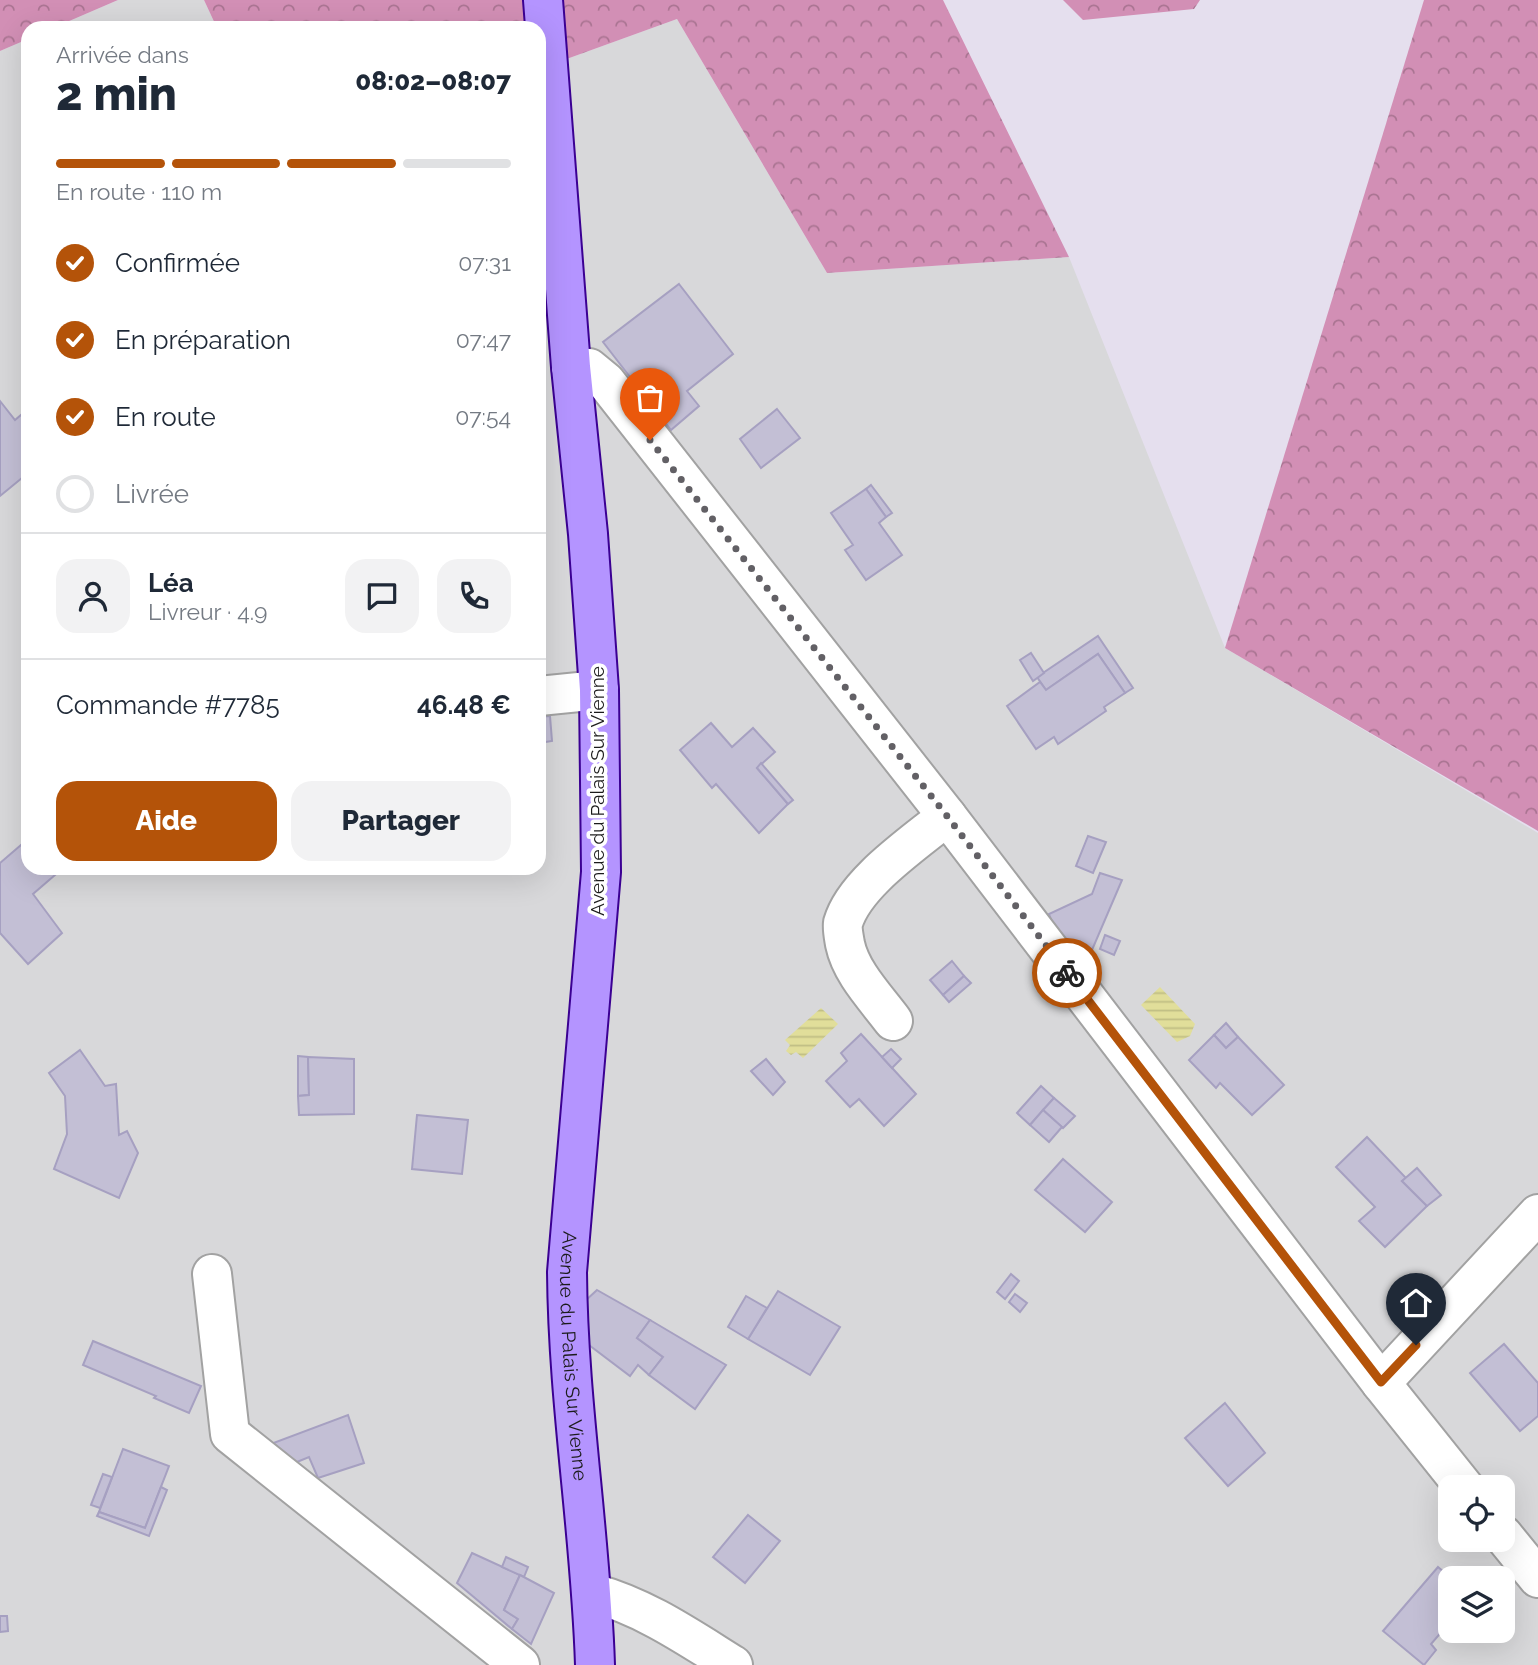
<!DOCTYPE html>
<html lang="fr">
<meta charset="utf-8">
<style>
:root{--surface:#fff;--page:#f2f2f3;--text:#1f2937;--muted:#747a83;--line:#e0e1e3;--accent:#b45309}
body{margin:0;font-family:Raleway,sans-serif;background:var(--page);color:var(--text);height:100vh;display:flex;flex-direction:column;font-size:26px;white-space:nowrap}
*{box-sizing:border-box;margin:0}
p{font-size:23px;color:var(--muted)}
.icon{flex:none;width:38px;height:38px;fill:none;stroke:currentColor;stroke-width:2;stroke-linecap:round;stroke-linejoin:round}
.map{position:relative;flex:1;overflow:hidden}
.drawer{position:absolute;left:21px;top:21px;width:525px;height:854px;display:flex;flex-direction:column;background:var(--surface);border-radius:21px;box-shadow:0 7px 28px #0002}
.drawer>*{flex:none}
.buttons{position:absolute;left:1438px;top:1475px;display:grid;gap:14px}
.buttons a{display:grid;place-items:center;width:77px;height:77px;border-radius:14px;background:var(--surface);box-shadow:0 7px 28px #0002;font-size:35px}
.pin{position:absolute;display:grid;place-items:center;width:60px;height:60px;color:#fff;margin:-72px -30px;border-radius:50% 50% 50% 0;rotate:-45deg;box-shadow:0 0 7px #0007}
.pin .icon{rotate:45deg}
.courier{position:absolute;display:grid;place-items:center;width:70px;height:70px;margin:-35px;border:5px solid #b45309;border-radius:50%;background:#fff;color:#222;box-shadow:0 2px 9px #0007}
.head em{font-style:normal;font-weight:800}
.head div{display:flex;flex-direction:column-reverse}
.head{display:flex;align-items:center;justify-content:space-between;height:119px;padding:0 35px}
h1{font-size:46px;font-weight:800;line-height:52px}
.bar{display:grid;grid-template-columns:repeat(4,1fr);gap:10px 7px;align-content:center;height:84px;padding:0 35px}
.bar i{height:9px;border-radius:5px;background:var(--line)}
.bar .selected{background:var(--accent)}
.bar p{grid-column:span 4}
.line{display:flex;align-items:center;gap:18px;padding:0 35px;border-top:2px solid var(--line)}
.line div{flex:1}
.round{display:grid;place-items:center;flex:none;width:74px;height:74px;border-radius:21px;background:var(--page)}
ol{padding:0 35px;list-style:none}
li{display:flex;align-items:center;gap:21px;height:77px}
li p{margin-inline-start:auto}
li .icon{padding:7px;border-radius:50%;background:var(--accent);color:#fff;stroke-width:4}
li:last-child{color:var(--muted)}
li i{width:38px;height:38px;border:4px solid var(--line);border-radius:50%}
.primary-button{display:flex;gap:14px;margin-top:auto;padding:14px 35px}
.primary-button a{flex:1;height:80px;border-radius:21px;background:var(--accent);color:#fff;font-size:28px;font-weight:800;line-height:80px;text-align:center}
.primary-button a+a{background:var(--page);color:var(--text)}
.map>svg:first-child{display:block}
.residential{fill:#d8d8da;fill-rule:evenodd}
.forest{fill:url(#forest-crowns)}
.water{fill:url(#water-rules)}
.building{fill:#c3bfd5;stroke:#a6a0c1;stroke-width:2}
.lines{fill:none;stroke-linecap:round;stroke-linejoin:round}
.minor-casing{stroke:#a2a2a2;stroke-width:42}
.major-casing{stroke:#3b0093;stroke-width:42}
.minor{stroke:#fff;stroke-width:38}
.major{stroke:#b494ff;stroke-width:38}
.done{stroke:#626065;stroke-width:7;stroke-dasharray:0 12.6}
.route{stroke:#b45309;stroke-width:9}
.labels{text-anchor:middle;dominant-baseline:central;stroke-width:7;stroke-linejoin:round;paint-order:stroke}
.street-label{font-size:19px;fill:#1b1b1b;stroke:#fff}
</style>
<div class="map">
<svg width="1538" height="1665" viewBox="0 0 1538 1665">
<defs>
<pattern id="forest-crowns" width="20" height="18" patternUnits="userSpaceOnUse" patternTransform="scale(1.75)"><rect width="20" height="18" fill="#d28fb5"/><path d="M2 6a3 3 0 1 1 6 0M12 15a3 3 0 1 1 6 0" fill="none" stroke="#aa7492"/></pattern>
<pattern id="water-rules" width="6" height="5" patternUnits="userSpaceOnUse" patternTransform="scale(1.75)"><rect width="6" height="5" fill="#e1de9a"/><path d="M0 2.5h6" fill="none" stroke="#c0be84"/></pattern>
</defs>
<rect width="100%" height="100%" fill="#e5dfee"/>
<g class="residential">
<polygon points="118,0 204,0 217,28 53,28"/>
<path d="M677,19L827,273L1069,257L1225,648L1538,833V1665H0V51L28,39V868H539V69ZM1451,1488H1503V1540H1451ZM1451,1578H1503V1631H1451Z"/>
</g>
<g class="forest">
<polygon points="0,0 118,0 53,28 28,28 28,39 0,51"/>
<polygon points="204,0 943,0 1069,257 827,273 677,19 539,69 539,28 217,28"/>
<polygon points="1063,0 1200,0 1194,9 1083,20"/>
<polygon points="1424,0 1538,0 1538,831 1225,648"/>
</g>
<g class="water">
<polygon points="1160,987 1195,1024 1190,1036 1177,1042 1141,1005"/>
<polygon points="821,1008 838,1024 803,1058 796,1052 791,1055 786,1051 790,1045 785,1040"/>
</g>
<g class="building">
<polygon points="679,284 733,354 687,391 699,406 671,430 603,342"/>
<polygon points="0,401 15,420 28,409 28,473 0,496"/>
<polygon points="777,409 800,438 761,468 740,439"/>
<polygon points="871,485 892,513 886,517 866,489"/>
<polygon points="866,489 886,517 879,523 902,555 866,580 845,550 853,545 831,513"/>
<polygon points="1098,636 1133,688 1125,693 1098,654 1046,690 1037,677"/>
<polygon points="1031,653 1044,673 1033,681 1020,660"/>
<polygon points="1098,654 1125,693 1104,707 1106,711 1058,744 1054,737 1036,749 1007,706 1040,682 1046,690"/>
<polygon points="550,716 552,741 539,743 539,717"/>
<polygon points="711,723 732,747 753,728 775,752 757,768 788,804 759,833 716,784 712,788 680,750"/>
<polygon points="761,763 793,800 788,804 757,768"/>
<polygon points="1088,836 1106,842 1093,873 1076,866"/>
<polygon points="28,839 28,868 62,869 33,894 62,933 28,964 0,933 0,863"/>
<polygon points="1100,873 1122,880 1083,971 1057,935 1049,914 1092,894"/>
<polygon points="1105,935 1120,941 1114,955 1100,949"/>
<polygon points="952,961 964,976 943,995 930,980"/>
<polygon points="964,976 971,983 949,1002 943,995"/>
<polygon points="1226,1023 1238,1037 1226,1048 1214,1035"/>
<polygon points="861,1034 916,1094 884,1126 859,1099 850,1107 826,1081 847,1061 841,1053"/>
<polygon points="1214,1035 1226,1048 1238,1037 1284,1085 1252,1115 1220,1083 1216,1088 1189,1060"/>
<polygon points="891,1049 901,1059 892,1068 882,1057"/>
<polygon points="80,1050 105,1086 116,1084 119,1135 127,1131 138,1153 119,1198 54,1169 67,1134 65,1096 49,1073"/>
<polygon points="298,1056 308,1057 309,1095 298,1096"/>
<polygon points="308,1057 354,1059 354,1114 299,1115 298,1096 309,1095"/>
<polygon points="766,1059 785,1082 773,1095 751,1071"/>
<polygon points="1041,1086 1054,1098 1030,1125 1017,1113"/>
<polygon points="1054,1098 1075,1116 1063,1128 1043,1110"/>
<polygon points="1043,1110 1062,1127 1049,1142 1030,1125"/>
<polygon points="417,1115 468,1120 462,1174 412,1169"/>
<polygon points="1367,1137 1406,1178 1402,1181 1427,1206 1385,1247 1359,1221 1375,1207 1336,1167"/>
<polygon points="1063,1159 1112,1202 1085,1232 1035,1190"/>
<polygon points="1417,1168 1441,1195 1427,1206 1402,1181"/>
<polygon points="1011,1274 1019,1281 1005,1299 997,1292"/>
<polygon points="597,1290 650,1320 637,1338 663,1357 649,1375 638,1365 630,1376 585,1342 584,1302"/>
<polygon points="778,1291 840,1327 810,1375 748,1339"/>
<polygon points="1015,1294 1027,1303 1020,1312 1009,1302"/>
<polygon points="746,1296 767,1308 748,1339 728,1327"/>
<polygon points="650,1320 726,1365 695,1409 649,1375 663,1357 637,1338"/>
<polygon points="93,1341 201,1386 189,1413 154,1398 156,1396 83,1365"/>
<polygon points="1504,1344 1538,1383 1538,1416 1520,1431 1470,1373"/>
<polygon points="1225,1403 1265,1453 1228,1486 1185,1438"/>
<polygon points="348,1415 364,1463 318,1478 309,1457 292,1464 268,1445"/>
<polygon points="123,1449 169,1466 145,1528 99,1512"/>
<polygon points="103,1474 112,1477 100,1508 91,1505"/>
<polygon points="161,1487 167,1490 149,1536 97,1516 99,1512 145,1528"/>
<polygon points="748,1515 780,1541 745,1583 713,1557"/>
<polygon points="472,1553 520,1575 504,1610 518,1619 512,1629 457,1583"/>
<polygon points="506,1557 528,1567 524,1577 502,1567"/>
<polygon points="1438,1567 1451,1578 1451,1621 1431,1644 1436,1650 1424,1665 1383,1631"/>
<polygon points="520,1575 554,1593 531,1644 512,1629 518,1619 504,1610"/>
<polygon points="0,1616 7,1616 8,1631 0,1632"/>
</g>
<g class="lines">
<defs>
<g id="minor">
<polyline points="571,367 589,368 606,382 947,816 1381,1383 1465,1488"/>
<polyline points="539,696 599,690"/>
<path d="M893,1021C876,998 851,973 845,944C844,938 842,929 843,923C855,882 915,843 947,816"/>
<polyline points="212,1274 230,1434 520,1665"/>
<polyline points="1381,1383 1538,1214"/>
<polyline points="1503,1535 1538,1578"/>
<path d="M593,1593C645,1607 688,1637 733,1665"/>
</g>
<g id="major">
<path id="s1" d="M543,0L571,367L588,534L599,690L601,872L567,1272C568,1404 591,1534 595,1665"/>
</g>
</defs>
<use href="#minor" class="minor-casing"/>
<use href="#major" class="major-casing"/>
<use href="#minor" class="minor"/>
<use href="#major" class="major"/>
</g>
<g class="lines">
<polyline class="done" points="650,440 947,816 1067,973"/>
<polyline class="route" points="1067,973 1381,1382 1416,1345"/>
</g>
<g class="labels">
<g class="street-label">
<text transform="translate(597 791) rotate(-90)">Avenue du Palais Sur Vienne</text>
<text stroke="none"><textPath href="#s1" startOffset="1360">Avenue du Palais Sur Vienne</textPath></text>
</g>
</g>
</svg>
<div class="buttons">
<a><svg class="icon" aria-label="locate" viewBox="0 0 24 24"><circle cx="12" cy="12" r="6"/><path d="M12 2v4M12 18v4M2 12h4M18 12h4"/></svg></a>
<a><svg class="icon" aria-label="layers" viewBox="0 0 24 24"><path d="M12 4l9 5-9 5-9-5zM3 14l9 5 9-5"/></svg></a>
</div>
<div class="pin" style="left:650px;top:440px;background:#ea580c"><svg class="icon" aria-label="bag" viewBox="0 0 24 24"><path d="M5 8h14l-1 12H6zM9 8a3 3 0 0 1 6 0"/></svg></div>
<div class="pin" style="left:1416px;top:1345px;background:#1f2937"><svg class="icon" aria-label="home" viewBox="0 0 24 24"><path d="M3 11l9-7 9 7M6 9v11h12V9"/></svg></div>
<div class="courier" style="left:1067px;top:973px"><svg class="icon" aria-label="bike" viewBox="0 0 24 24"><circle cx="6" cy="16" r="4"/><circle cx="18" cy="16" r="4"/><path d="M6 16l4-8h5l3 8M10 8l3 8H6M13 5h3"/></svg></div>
<section class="drawer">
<div class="head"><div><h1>2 min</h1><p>Arrivée dans</p></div><em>08:02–08:07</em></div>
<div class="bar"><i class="selected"></i><i class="selected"></i><i class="selected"></i><i></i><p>En route · 110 m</p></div>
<ol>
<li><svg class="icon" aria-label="check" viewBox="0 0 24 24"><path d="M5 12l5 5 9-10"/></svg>Confirmée<p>07:31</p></li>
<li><svg class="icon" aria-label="check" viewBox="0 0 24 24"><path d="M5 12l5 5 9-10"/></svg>En préparation<p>07:47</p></li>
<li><svg class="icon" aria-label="check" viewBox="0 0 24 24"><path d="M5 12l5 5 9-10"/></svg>En route<p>07:54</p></li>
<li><i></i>Livrée</li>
</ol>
<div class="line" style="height:126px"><a class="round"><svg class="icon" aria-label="person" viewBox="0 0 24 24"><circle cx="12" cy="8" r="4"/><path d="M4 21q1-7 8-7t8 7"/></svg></a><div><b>Léa</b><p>Livreur · 4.9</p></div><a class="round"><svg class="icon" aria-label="chat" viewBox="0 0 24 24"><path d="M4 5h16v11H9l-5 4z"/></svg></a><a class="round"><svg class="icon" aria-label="phone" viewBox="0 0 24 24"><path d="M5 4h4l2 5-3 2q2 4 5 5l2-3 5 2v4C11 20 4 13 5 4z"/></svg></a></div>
<div class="line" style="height:91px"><div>Commande #7785</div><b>46.48 €</b></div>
<div class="primary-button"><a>Aide</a><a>Partager</a></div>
</section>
</div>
